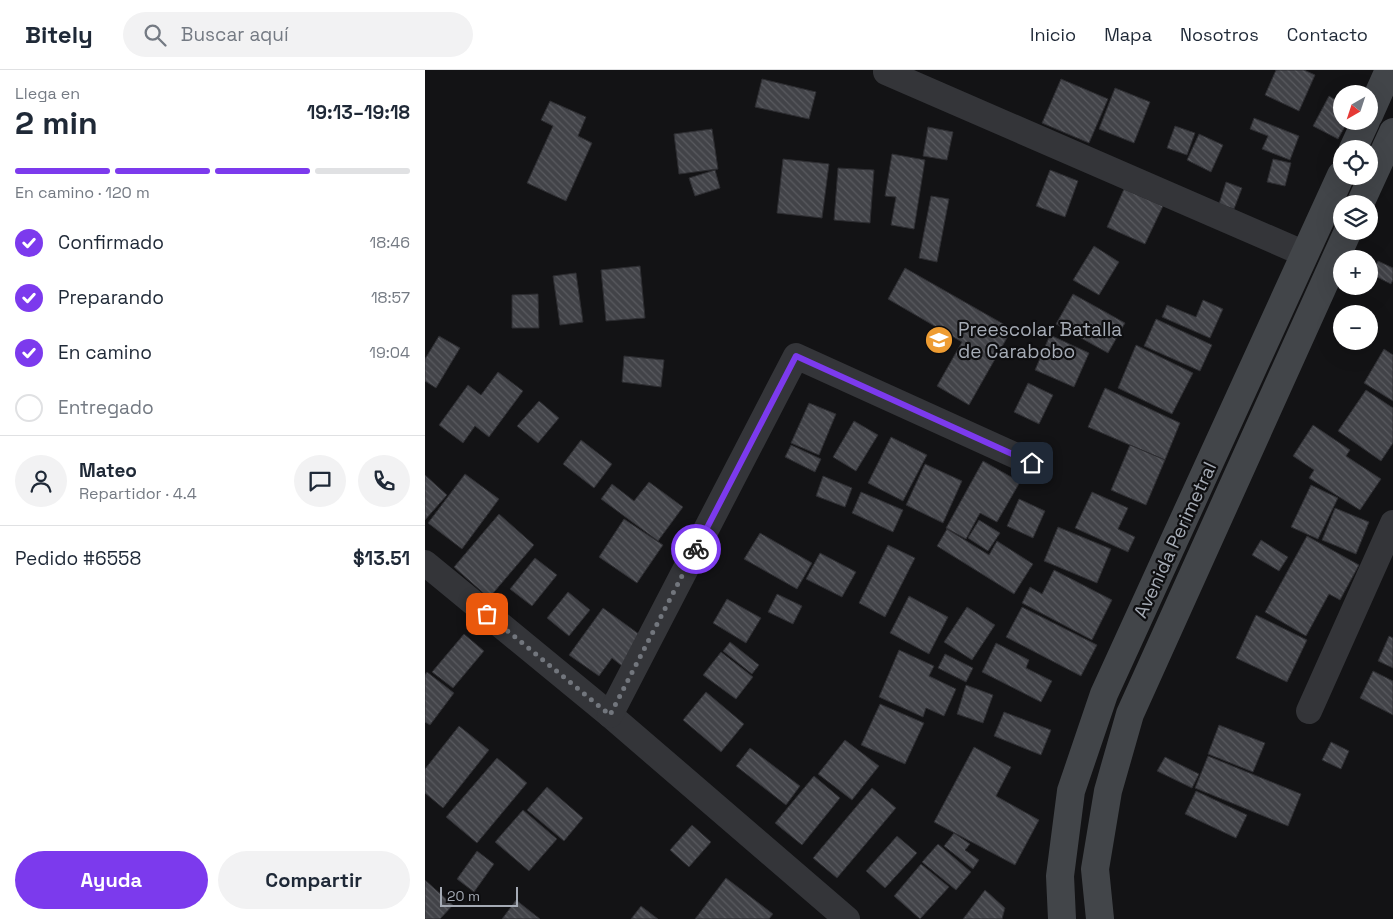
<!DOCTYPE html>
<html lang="es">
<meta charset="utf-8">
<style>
:root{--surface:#fff;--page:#f2f2f3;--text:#1f2937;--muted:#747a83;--line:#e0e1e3;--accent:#7c3aed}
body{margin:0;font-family:"Space Grotesk",sans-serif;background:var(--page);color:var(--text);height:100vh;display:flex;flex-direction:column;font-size:19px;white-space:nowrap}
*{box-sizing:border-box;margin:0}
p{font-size:16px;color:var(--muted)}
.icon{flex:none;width:28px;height:28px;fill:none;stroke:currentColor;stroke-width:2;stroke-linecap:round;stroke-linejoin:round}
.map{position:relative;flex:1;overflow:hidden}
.details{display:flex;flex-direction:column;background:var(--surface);width:425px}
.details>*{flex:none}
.needle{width:32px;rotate:219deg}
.controls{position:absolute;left:908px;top:15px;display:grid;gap:10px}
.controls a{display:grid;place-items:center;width:45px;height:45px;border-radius:50%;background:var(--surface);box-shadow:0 5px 20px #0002;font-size:25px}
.scale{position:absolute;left:15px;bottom:12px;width:78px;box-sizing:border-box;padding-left:5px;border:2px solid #a5abb5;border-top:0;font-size:14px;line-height:18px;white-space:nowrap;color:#a5abb5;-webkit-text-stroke:4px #0e0e10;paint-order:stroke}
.pin{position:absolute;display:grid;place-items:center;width:42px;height:42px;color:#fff;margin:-21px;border-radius:10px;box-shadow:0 2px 8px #0006}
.courier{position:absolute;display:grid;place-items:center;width:50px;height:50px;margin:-25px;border:4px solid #7c3aed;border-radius:50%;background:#fff;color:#222;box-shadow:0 1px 6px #0007}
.headline em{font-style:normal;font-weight:700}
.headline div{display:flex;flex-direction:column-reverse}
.headline{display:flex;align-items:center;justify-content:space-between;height:85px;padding:0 15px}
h1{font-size:32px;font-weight:700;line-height:38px}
.bar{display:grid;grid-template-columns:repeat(4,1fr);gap:8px 5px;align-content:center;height:60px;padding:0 15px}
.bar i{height:6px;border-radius:4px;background:var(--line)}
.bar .current{background:var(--accent)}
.bar p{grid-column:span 4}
.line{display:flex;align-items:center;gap:12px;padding:0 15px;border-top:1px solid var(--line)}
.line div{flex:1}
.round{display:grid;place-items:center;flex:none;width:52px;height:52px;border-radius:26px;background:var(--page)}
ol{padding:0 15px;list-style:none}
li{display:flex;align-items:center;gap:15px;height:55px}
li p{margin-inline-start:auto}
li .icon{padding:5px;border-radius:50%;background:var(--accent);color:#fff;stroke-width:4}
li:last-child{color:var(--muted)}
li i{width:28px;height:28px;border:2px solid var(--line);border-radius:50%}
.action{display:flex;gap:10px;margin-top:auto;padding:10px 15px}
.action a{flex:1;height:58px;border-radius:30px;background:var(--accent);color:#fff;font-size:20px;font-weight:700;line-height:58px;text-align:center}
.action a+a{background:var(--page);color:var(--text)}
header{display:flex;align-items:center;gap:30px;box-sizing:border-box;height:70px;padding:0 25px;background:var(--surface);border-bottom:1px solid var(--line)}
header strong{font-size:24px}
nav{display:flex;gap:28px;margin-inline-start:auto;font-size:18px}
.search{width:350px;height:45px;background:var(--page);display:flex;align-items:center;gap:12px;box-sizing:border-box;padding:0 18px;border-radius:28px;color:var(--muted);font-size:19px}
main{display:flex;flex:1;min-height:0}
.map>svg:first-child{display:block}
.building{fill:url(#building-back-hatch);stroke:#2d2d31}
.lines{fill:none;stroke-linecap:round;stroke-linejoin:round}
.minor{stroke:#343539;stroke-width:26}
.secondary{stroke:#424549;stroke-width:28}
.done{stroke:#72767d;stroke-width:5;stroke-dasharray:0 9}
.route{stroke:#7c3aed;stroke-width:6}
.labels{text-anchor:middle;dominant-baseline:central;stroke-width:4.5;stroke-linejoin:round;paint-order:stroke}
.poi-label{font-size:19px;fill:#a5abb5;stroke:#0e0e10;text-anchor:start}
.street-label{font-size:19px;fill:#a5abb5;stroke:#0e0e10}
</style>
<header>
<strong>Bitely</strong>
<div class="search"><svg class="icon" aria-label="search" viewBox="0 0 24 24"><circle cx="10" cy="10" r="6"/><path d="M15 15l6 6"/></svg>Buscar aquí</div>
<nav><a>Inicio</a><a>Mapa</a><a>Nosotros</a><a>Contacto</a></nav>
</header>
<main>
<section class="details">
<div class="headline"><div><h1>2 min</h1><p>Llega en</p></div><em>19:13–19:18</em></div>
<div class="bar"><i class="current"></i><i class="current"></i><i class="current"></i><i></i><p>En camino · 120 m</p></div>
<ol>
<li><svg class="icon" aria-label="check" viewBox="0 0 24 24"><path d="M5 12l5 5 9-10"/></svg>Confirmado<p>18:46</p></li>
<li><svg class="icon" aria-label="check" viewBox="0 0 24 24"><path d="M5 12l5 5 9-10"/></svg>Preparando<p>18:57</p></li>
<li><svg class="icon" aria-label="check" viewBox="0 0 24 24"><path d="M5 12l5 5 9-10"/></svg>En camino<p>19:04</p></li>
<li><i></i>Entregado</li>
</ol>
<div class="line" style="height:90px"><a class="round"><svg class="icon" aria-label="person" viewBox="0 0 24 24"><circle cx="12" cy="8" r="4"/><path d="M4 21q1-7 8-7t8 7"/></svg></a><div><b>Mateo</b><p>Repartidor · 4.4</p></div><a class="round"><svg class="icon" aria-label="chat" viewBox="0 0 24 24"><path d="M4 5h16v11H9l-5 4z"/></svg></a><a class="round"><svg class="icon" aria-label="phone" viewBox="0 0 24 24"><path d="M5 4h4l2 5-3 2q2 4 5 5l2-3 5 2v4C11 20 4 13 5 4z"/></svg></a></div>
<div class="line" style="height:65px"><div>Pedido #6558</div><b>$13.51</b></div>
<div class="action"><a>Ayuda</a><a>Compartir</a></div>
</section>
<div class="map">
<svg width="968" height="849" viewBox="0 0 968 849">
<defs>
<pattern id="building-back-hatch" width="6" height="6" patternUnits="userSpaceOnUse" patternTransform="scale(1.25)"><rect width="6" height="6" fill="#424348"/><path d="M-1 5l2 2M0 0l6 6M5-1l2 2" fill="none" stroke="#5a5b60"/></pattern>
</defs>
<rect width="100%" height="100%" fill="#131315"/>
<g class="building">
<polygon points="851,0 879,0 890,5 874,41 840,25"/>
<polygon points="337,9 391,22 384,49 330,37"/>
<polygon points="636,9 683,29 664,73 617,53"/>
<polygon points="690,18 725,32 709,73 674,59"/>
<polygon points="904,26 916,33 916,51 923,51 913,69 888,56"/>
<polygon points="125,31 161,47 153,66 167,73 141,131 102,113 128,56 116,50"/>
<polygon points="829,48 874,66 865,90 837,79 843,66 825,59"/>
<polygon points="750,56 770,63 762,85 742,78"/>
<polygon points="503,57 528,62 522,90 498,86"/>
<polygon points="287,59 293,99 254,104 249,64"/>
<polygon points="774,64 798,75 786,102 762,90"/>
<polygon points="467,84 500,90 489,159 466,155 471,127 460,126"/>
<polygon points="358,89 404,94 397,148 352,143"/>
<polygon points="848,89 866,93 860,116 842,112"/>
<polygon points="413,98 449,100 445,153 409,150"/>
<polygon points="290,100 295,118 270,126 264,108"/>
<polygon points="625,100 653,111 640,147 611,136"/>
<polygon points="801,112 817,118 809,139 794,134"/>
<polygon points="699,119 738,136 720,174 682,157"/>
<polygon points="506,126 524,129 512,192 494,188"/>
<polygon points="669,176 694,192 674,225 648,210"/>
<polygon points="953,191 968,198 968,210 966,214 946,204"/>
<polygon points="215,196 220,248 181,251 176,200"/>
<polygon points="480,198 587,259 544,335 512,316 537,272 463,229"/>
<polygon points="151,203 158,252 135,255 128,206"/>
<polygon points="113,224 114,258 87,258 87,225"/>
<polygon points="648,224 700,253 683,283 631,254"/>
<polygon points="778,230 798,239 785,268 737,247 742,235 771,247"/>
<polygon points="731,249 787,275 775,301 719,276"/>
<polygon points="625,265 664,283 649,317 610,300"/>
<polygon points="14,266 35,278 11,318 0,311 0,289"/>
<polygon points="711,275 768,303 747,344 693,318"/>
<polygon points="959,279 968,285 968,331 939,313"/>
<polygon points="199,286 239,290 236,317 197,312"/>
<polygon points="73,302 98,321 64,367 50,356 38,373 14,355 43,315 56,325"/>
<polygon points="603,313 628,325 614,354 589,342"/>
<polygon points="680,318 755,353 740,390 663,357"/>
<polygon points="941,320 968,338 968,373 956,391 913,361"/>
<polygon points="114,331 134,348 113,373 92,356"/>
<polygon points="384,333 411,344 394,385 366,373"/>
<polygon points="429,351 453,365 431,401 408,387"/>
<polygon points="888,355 925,380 921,386 956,409 935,440 884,408 889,400 868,386"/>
<polygon points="466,367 502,385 478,431 443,413"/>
<polygon points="156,370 187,394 169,418 138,394"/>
<polygon points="366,375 396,389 390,402 360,387"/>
<polygon points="705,375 740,390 721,435 686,420"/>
<polygon points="558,391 595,412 572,452 555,443 541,469 521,458"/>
<polygon points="500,394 537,411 518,453 481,435"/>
<polygon points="40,404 74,429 37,479 3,453"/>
<polygon points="0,405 22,425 0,450"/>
<polygon points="398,406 427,418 420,437 391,426"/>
<polygon points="224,412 258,437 233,471 176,429 187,414 209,431"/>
<polygon points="886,415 913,428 893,469 866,457"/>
<polygon points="436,422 478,440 468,462 427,443"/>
<polygon points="667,422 703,438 693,459 710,467 703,482 650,458"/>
<polygon points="594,429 620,441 608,468 582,456"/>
<polygon points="910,438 944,452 931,484 897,470"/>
<polygon points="74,444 109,475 64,528 29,497"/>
<polygon points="199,449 238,475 212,513 174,487"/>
<polygon points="554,450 575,463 563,481 543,468"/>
<polygon points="633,457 686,479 672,513 619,491"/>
<polygon points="522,459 564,485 572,471 608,494 589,524 512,476"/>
<polygon points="335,463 387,493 372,519 319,489"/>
<polygon points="882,466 934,495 915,530 904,524 881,566 840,542"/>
<polygon points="836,470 863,487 854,501 827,485"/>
<polygon points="463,475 490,488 460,547 434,533"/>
<polygon points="395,483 431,502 417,527 381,509"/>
<polygon points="110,488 132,505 107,536 85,519"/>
<polygon points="629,500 687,530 667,570 597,533 605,517 617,524"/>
<polygon points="143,522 165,540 144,566 122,548"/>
<polygon points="352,524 377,536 368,554 343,542"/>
<polygon points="484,526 523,547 504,584 465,563"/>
<polygon points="302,529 336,548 321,573 288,553"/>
<polygon points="542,537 570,555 547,590 519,572"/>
<polygon points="597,537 672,575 656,606 581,567"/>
<polygon points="178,538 218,567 197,596 187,588 174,606 144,585"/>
<polygon points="831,545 882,570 862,612 811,588"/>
<polygon points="39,564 59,581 28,618 7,602"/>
<polygon points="964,566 968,568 968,598 953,591"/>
<polygon points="305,572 334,595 327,604 298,581"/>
<polygon points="571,573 604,590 601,598 627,611 616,632 557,602"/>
<polygon points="474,580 509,596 504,606 531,619 519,646 501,638 498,647 454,627"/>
<polygon points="296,582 328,607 311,629 278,605"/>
<polygon points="520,584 548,598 541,612 513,598"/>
<polygon points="948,601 968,611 968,645 935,628"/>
<polygon points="2,602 29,623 5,655 0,652 0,605"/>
<polygon points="541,615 568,625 558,653 532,644"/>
<polygon points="281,622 319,654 296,682 258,650"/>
<polygon points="455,634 499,653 480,694 436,675"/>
<polygon points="579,642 626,660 616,685 569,666"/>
<polygon points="794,655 840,673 828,702 783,684"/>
<polygon points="34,656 64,680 18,738 0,723 0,699"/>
<polygon points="420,670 454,696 427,730 393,704"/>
<polygon points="906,672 924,681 916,699 897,690"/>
<polygon points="549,677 586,697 571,726 614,750 590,795 509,752"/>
<polygon points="325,678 375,716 361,735 311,696"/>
<polygon points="783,686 876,724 863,756 770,718"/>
<polygon points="740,687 774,704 767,718 732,701"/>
<polygon points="72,688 102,713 52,773 21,747"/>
<polygon points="389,706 415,728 377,775 350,753"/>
<polygon points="122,717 158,748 139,771 102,740"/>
<polygon points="447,718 471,738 412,808 388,788"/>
<polygon points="771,721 822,745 811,768 760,744"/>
<polygon points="98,740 132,769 104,801 70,772"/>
<polygon points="267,755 286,772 264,797 245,780"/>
<polygon points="529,763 545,774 540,780 554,790 548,799 519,776"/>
<polygon points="472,766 492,783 460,818 441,801"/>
<polygon points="513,774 546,802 531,820 497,792"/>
<polygon points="52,781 69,794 49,822 32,809"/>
<polygon points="496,794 524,817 495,849 469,826"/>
<polygon points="301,808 348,844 344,849 270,849"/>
<polygon points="0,810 28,835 15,849 0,849"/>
<polygon points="560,820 580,838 577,849 538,849"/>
<polygon points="91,830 115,849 77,849"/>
<polygon points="216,836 233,849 206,849"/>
</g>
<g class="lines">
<g class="minor">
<polyline points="461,2 880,184"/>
<polyline points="0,493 185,645 422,849"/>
<polyline points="884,641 968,453"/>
<polyline points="185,645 371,286 607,393"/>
</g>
<g class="secondary">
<polyline points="944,45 964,0"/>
<polyline points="928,79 941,51"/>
<polyline points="935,134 968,62"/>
<polyline points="637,849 635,806 646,721 679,624 916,105"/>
<polyline points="675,849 670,799 683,721 705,644 923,161"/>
</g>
</g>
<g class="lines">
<polyline class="done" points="62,544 185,645 271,479"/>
<polyline class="route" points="271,479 371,286 607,393"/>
</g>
<defs>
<symbol id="school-disc" viewBox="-11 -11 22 22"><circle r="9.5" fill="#ee9c32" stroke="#0e0e10"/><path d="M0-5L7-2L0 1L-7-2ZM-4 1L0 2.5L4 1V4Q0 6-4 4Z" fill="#fff"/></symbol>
</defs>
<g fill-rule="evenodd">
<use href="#school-disc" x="498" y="254" width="32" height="32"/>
</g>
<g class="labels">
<g class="poi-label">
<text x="533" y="259">Preescolar Batalla<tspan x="533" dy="22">de Carabobo</tspan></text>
</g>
<g class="street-label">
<text transform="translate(750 470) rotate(-65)">Avenida Perimetral</text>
</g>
</g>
</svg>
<div class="controls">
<a><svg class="needle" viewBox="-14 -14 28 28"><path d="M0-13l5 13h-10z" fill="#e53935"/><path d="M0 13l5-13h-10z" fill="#747a83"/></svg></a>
<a><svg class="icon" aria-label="locate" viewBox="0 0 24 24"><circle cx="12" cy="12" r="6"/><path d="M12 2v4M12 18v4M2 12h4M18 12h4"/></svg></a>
<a><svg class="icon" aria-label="layers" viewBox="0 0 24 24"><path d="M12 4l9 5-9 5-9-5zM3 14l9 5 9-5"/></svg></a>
<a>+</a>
<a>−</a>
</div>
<div class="scale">20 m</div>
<div class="pin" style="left:62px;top:544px;background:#ea580c"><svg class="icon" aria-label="bag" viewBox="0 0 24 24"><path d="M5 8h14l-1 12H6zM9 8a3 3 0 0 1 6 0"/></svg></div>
<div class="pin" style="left:607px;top:393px;background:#1f2937"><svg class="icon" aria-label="home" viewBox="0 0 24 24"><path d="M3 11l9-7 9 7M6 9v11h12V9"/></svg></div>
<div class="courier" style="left:271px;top:479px"><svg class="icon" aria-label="bike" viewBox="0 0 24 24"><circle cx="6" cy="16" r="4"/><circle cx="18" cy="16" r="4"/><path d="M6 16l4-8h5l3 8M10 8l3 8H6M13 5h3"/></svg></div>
</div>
</main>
